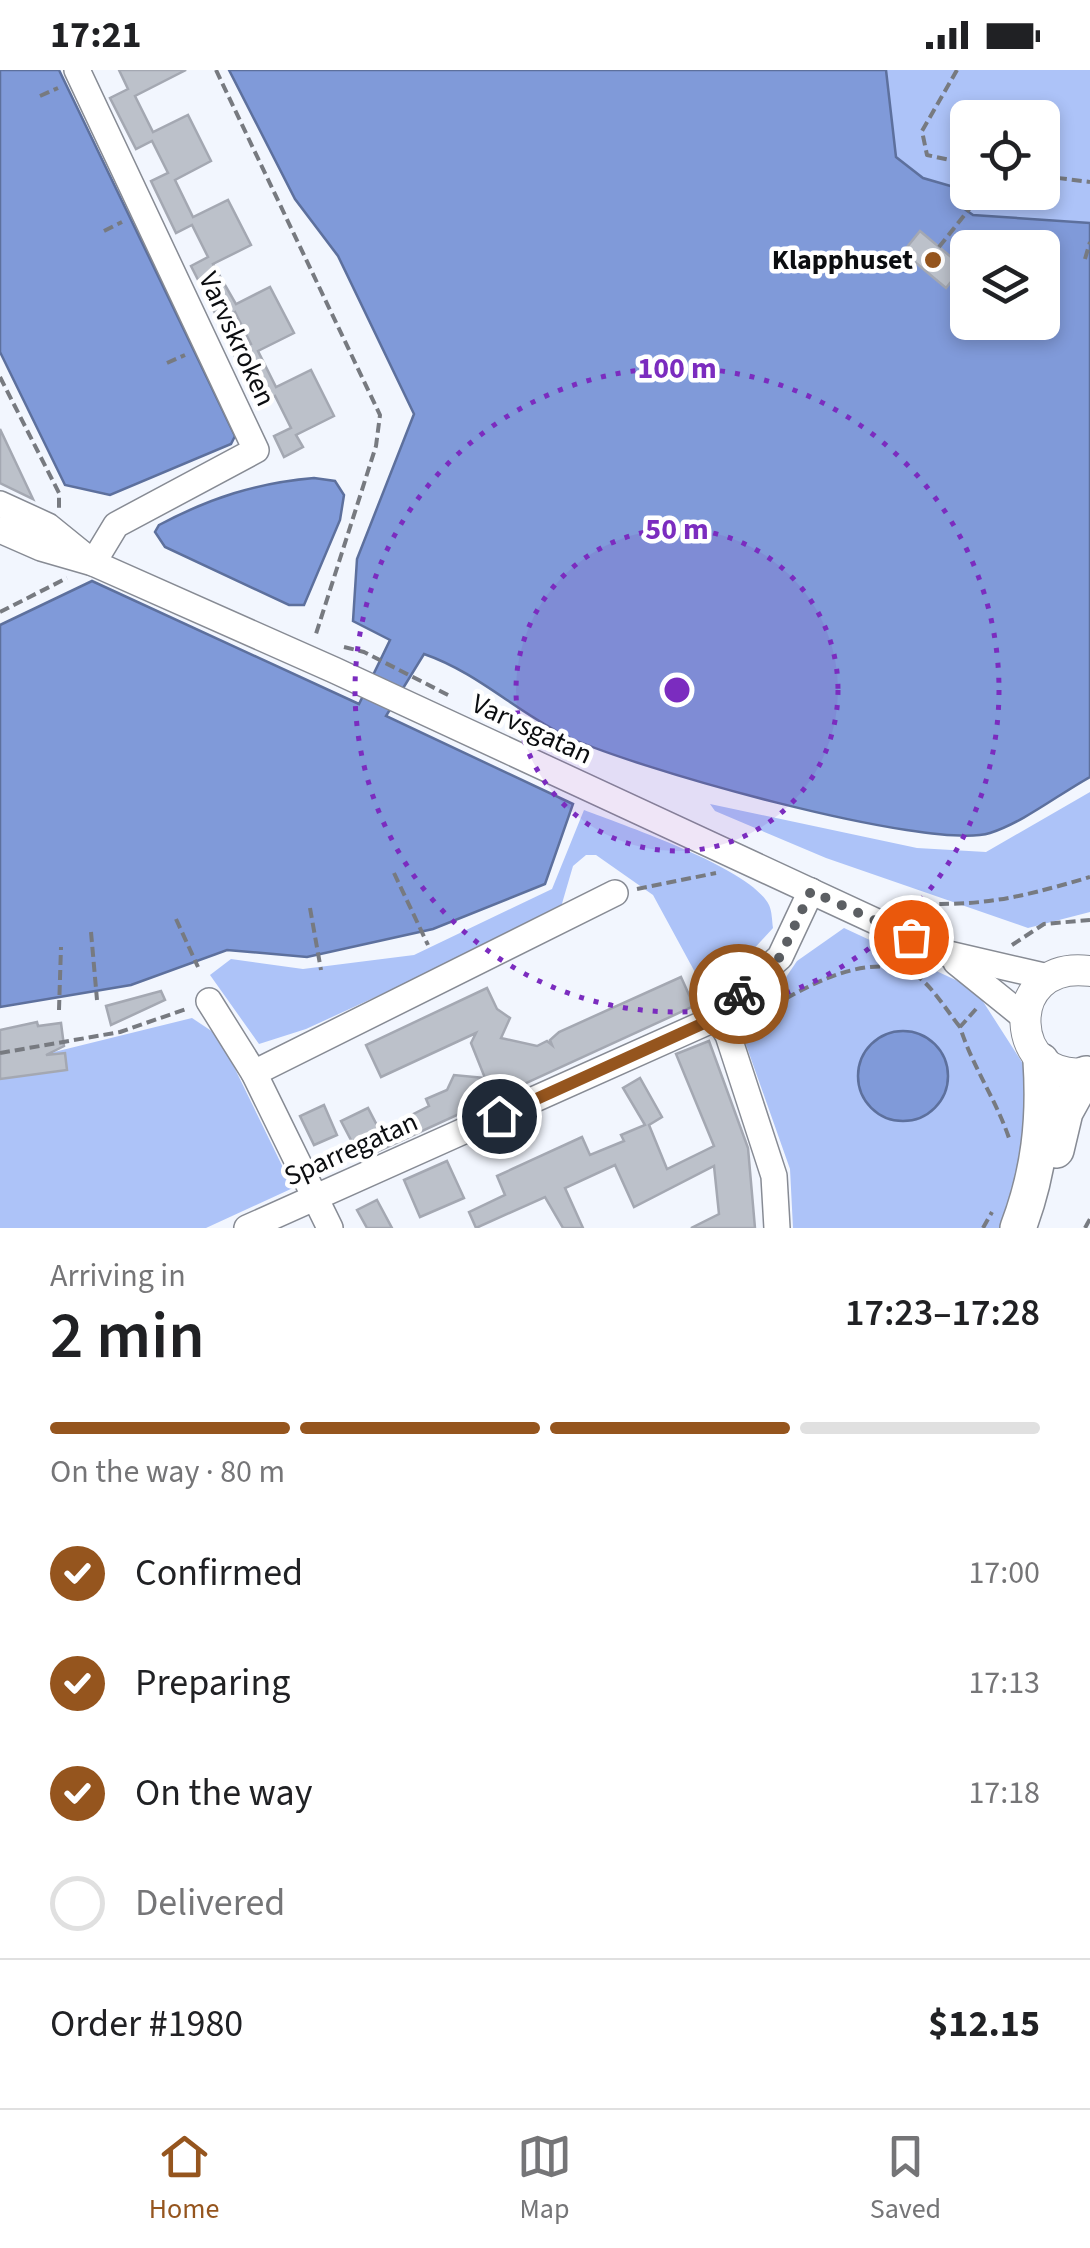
<!DOCTYPE html>
<meta charset="utf-8">
<style>
:root{--surface:#fff;--page:#f2f2f2;--text:#202124;--muted:#757577;--line:#e0e0e0;--accent:#95551e}
body{margin:0;font-family:"Source Sans 3",sans-serif;background:var(--page);color:var(--text);height:100vh;display:flex;flex-direction:column;font-size:38px;white-space:nowrap}
*{box-sizing:border-box;margin:0}
p{font-size:32px;color:var(--muted)}
.icon{flex:none;width:55px;height:55px;fill:none;stroke:currentColor;stroke-width:2;stroke-linecap:round;stroke-linejoin:round}
.map{position:relative;height:1158px;overflow:hidden}
.sheet{display:flex;flex-direction:column;background:var(--surface);flex:1}
.sheet>*{flex:none}
.fabs{position:absolute;left:950px;top:30px;display:grid;gap:20px}
.fabs a{display:grid;place-items:center;width:110px;height:110px;border-radius:15px;background:var(--surface);box-shadow:0 5px 15px #0003;font-size:50px}
.pin{position:absolute;display:grid;place-items:center;width:85px;height:85px;color:#fff;margin:-42px;border:5px solid #fff;border-radius:50%;box-shadow:0 2px 10px #0007}
.courier{position:absolute;display:grid;place-items:center;width:100px;height:100px;margin:-50px;border:8px solid #95551e;border-radius:50%;background:#fff;color:#222;box-shadow:0 2px 12px #0007}
.head em{font-style:normal;font-weight:600}
.head div{display:flex;flex-direction:column-reverse}
.head{display:flex;align-items:center;justify-content:space-between;height:170px;padding:0 50px}
h1{font-size:65px;font-weight:600;line-height:75px}
.bar{display:grid;grid-template-columns:repeat(4,1fr);gap:15px 10px;align-content:center;height:120px;padding:0 50px}
.bar i{height:12px;border-radius:8px;background:var(--line)}
.bar .on{background:var(--accent)}
.bar p{grid-column:span 4}
.line{display:flex;align-items:center;gap:25px;padding:0 50px;border-top:2px solid var(--line)}
.line div{flex:1}
ol{padding:0 50px;list-style:none}
li{display:flex;align-items:center;gap:30px;height:110px}
li p{margin-inline-start:auto}
li .icon{padding:10px;border-radius:50%;background:var(--accent);color:#fff;stroke-width:4}
li:last-child{color:var(--muted)}
li i{width:55px;height:55px;border:5px solid var(--line);border-radius:50%}
.status{display:flex;justify-content:space-between;align-items:center;height:70px;padding:0 50px;background:var(--surface);direction:ltr}
.status svg{height:28px;fill:currentColor}
.dock{display:flex;justify-content:space-around;align-items:center;height:140px;border-top:2px solid var(--line);background:var(--surface);font-size:28px;color:var(--muted)}
.dock a{display:grid;justify-items:center;gap:5px}
.dock .on{color:var(--accent)}
.map>svg:first-child{display:block}
.green{fill:#adc3f8;fill-rule:evenodd}
.water{fill:#809ad9;stroke:#5d709d;stroke-width:2.5;fill-rule:evenodd}
.building{fill:#bcc1ca;stroke:#a4a8b2;stroke-width:2.5}
.lines{fill:none;stroke-linecap:round;stroke-linejoin:round}
.minor-casing{stroke:#878b94;stroke-width:28}
.tertiary-casing{stroke:#878b94;stroke-width:32}
.secondary-casing{stroke:#878b94;stroke-width:38}
.path{stroke:#777a80;stroke-width:4;stroke-dasharray:10 5;stroke-linecap:butt}
.minor{stroke:#fff;stroke-width:25}
.tertiary{stroke:#fff;stroke-width:30}
.secondary{stroke:#fff;stroke-width:35}
.done{stroke:#5c5f63;stroke-width:10;stroke-dasharray:0 18}
.route{stroke:#95551e;stroke-width:12}
.ring{fill:none;stroke:#7b2cbf;stroke-width:5;stroke-dasharray:5 10}
.poi-dot{fill:#95551e;stroke:#fff;stroke-width:4}
.labels{text-anchor:middle;dominant-baseline:central;stroke-width:9;stroke-linejoin:round;paint-order:stroke}
.poi-label{font-size:28px;font-weight:bold;fill:#0b0d10;stroke:#fff;text-anchor:end}
.street-label{font-size:28px;fill:#0b0d10;stroke:#fff}
.centre{fill:#7b2cbf;stroke:#fff;stroke-width:5}
.ring-label{font-size:30px;text-anchor:middle;font-weight:bold;fill:#7b2cbf;stroke:#fff;stroke-width:9;stroke-linejoin:round;paint-order:stroke}
</style>
<div class="status"><b>17:21</b><svg viewBox="0 0 49 12"><path d="M0 12V9h3v3zM5 12V6h3v6zM10 12V3h3v9zM15 12V0h3v12zM26 1h20v11H26zM47 4h2v5h-2z"/></svg></div>
<div class="map">
<svg width="1090" height="1158" viewBox="0 0 1090 1158">
<rect width="100%" height="100%" fill="#f2f6fe"/>
<g class="green">
<path d="M886,0H1090V153L973,146L956,133L954,117L923,108L896,87ZM968,48H1042V122H968Z"/>
<polygon points="1090,722 1090,842 1028,858 826,788 715,741 710,734 917,778 986,782"/>
<path d="M584,740C625,756 751,798 769,835C772,841 772,851 773,858L709,928L653,825L596,785H586L573,796L561,837L532,855L306,959L259,974L210,905L231,889L303,899L414,885L552,819Z"/>
<polygon points="844,858 975,919 1027,1000 1036,1067 1004,1158 793,1158 790,1099 744,969 797,891"/>
<polygon points="192,948 219,966 293,1118 206,1158 0,1158 0,988 46,984"/>
</g>
<g class="water">
<polygon points="0,0 59,0 235,366 231,374 110,425 65,415 0,282"/>
<path d="M229,0H886L896,87L923,108L954,117L956,133L973,145L1090,153V707C1059,724 1024,752 990,763C930,782 624,696 562,664C513,639 476,602 424,584L386,646L573,734L545,814L433,859L307,887L227,880L131,915L0,937V555L92,511L359,634L390,570L353,551L357,489L414,344L338,186L295,129ZM968,178H1042V252H968Z"/>
<path d="M314,408L335,411L344,425L340,450L304,535H289L165,477L155,462L159,455C210,428 256,413 314,408Z"/>
<circle cx="903" cy="1006" r="45"/>
</g>
<g class="building">
<polygon points="119,0 186,0 135,26 153,62 188,45 211,91 175,110 193,147 228,130 251,175 213,194 236,234 270,217 294,263 258,281 276,317 311,300 334,346 296,365 303,377 284,387 274,366 291,358 275,326 259,334 233,283 251,274 235,242 219,251 191,196 208,187 192,155 176,163 151,111 168,103 152,71 136,79 110,28 128,19"/>
<polygon points="920,161 963,197 946,218 903,182"/>
<polygon points="0,359 33,429 0,413"/>
<polygon points="681,907 694,936 361,1089 341,1051 368,1038 380,1061 429,1036 426,1029 447,1020 454,1005 485,1008 471,973 476,963 381,1007 366,975 487,918 497,939 510,948 501,968 537,976 547,971 552,975 550,970 559,962"/>
<polygon points="161,921 165,930 111,955 106,936"/>
<polygon points="37,952 38,956 61,953 64,976 46,985 65,983 67,1000 0,1009 0,960"/>
<polygon points="709,971 748,1078 755,1158 691,1158 719,1144 714,1096 634,1137 615,1095 565,1118 583,1158 563,1158 545,1127 476,1158 469,1142 505,1125 497,1106 582,1067 590,1085 624,1071 621,1065 645,1055 623,1018 640,1008 662,1047 649,1055 667,1099 714,1076 676,984"/>
<polygon points="324,1035 337,1065 314,1075 300,1046"/>
<polygon points="447,1091 464,1128 420,1147 404,1110"/>
<polygon points="377,1130 392,1158 367,1158 357,1140"/>
</g>
<g class="lines">
<defs>
<g id="minor">
<polyline points="77,0 256,380 116,455 93,493"/>
<polyline points="0,434 48,456 85,486"/>
<polyline points="0,460 41,478 93,493 334,600 944,883 1048,907"/>
<polyline points="956,892 1024,947"/>
<polyline points="209,931 254,1003 330,1158"/>
<polyline points="716,945 728,965 774,1106 777,1158"/>
<polyline points="254,1003 615,823"/>
<polyline points="247,1158 705,953 780,887 811,821"/>
</g>
<path id="tertiary" d="M1090,901C1000,889 1008,1018 1090,1002"/>
<g id="secondary">
<polyline points="1056,1080 1065,1042 1086,1004"/>
<path d="M1018,1158C1039,1103 1045,1050 1041,991"/>
</g>
</defs>
<use href="#minor" class="minor-casing"/>
<use href="#tertiary" class="tertiary-casing"/>
<use href="#secondary" class="secondary-casing"/>
<g class="path">
<polyline points="216,0 380,345 376,376 315,567"/>
<polyline points="957,0 922,61 927,85 968,94"/>
<polyline points="40,26 58,18"/>
<polyline points="1042,106 1090,112"/>
<polyline points="104,161 122,152"/>
<polyline points="939,177 978,128"/>
<polyline points="1085,189 1090,172"/>
<polyline points="167,293 185,285"/>
<polyline points="0,307 59,423 59,438"/>
<polyline points="0,542 67,508"/>
<polyline points="344,577 364,582 452,627"/>
<polyline points="394,803 428,875"/>
<polyline points="637,819 716,803"/>
<path d="M894,832C976,838 1012,830 1090,807"/>
<polyline points="310,838 321,900"/>
<polyline points="176,849 198,897"/>
<polyline points="91,862 97,930"/>
<polyline points="1012,875 1044,854 1090,850"/>
<path d="M976,939L960,957C973,998 997,1031 1010,1071"/>
<polyline points="59,940 61,877"/>
<path d="M748,952C790,925 863,878 914,904C931,914 947,941 960,957"/>
<polyline points="0,983 120,962 189,938"/>
<polyline points="983,1158 992,1142"/>
<polyline points="1085,1158 1090,1149"/>
</g>
<use href="#minor" class="minor"/>
<use href="#tertiary" class="tertiary"/>
<use href="#secondary" class="secondary"/>
</g>
<g class="lines">
<polyline class="done" points="739,924 780,887 811,821 911,867"/>
<polyline class="route" points="499,1046 704,953 739,924"/>
</g>
<circle cx="677" cy="620" r="161" fill="#7b2cbf" fill-opacity=".12"/>
<g class="ring">
<circle cx="677" cy="620" r="161"/>
<circle cx="677" cy="620" r="322"/>
</g>
<circle class="poi-dot" cx="933" cy="190" r="10"/>
<g class="labels">
<g class="poi-label">
<text x="913" y="190">Klapphuset</text>
</g>
<g class="street-label">
<text transform="translate(237 269) rotate(65)">Varvskroken</text>
<text transform="translate(532 659) rotate(25)">Varvsgatan</text>
<text transform="translate(351 1079) rotate(-24)">Sparregatan</text>
</g>
</g>
<circle cx="677" cy="620" r="15" class="centre"/>
<g class="ring-label">
<text x="677" y="308">100 m</text>
<text x="677" y="469">50 m</text>
</g>
</svg>
<div class="fabs">
<a><svg class="icon" aria-label="locate" viewBox="0 0 24 24"><circle cx="12" cy="12" r="6"/><path d="M12 2v4M12 18v4M2 12h4M18 12h4"/></svg></a>
<a><svg class="icon" aria-label="layers" viewBox="0 0 24 24"><path d="M12 4l9 5-9 5-9-5zM3 14l9 5 9-5"/></svg></a>
</div>
<div class="pin" style="left:911px;top:867px;background:#ea580c"><svg class="icon" aria-label="bag" viewBox="0 0 24 24"><path d="M5 8h14l-1 12H6zM9 8a3 3 0 0 1 6 0"/></svg></div>
<div class="pin" style="left:499px;top:1046px;background:#1f2937"><svg class="icon" aria-label="home" viewBox="0 0 24 24"><path d="M3 11l9-7 9 7M6 9v11h12V9"/></svg></div>
<div class="courier" style="left:739px;top:924px"><svg class="icon" aria-label="bike" viewBox="0 0 24 24"><circle cx="6" cy="16" r="4"/><circle cx="18" cy="16" r="4"/><path d="M6 16l4-8h5l3 8M10 8l3 8H6M13 5h3"/></svg></div>
</div>
<section class="sheet">
<div class="head"><div><h1>2 min</h1><p>Arriving in</p></div><em>17:23–17:28</em></div>
<div class="bar"><i class="on"></i><i class="on"></i><i class="on"></i><i></i><p>On the way · 80 m</p></div>
<ol>
<li><svg class="icon" aria-label="check" viewBox="0 0 24 24"><path d="M5 12l5 5 9-10"/></svg>Confirmed<p>17:00</p></li>
<li><svg class="icon" aria-label="check" viewBox="0 0 24 24"><path d="M5 12l5 5 9-10"/></svg>Preparing<p>17:13</p></li>
<li><svg class="icon" aria-label="check" viewBox="0 0 24 24"><path d="M5 12l5 5 9-10"/></svg>On the way<p>17:18</p></li>
<li><i></i>Delivered</li>
</ol>
<div class="line" style="height:130px"><div>Order #1980</div><b>$12.15</b></div>
</section>
<nav class="dock">
<a class="on"><svg class="icon" aria-label="home" viewBox="0 0 24 24"><path d="M3 11l9-7 9 7M6 9v11h12V9"/></svg>Home</a>
<a><svg class="icon" aria-label="map" viewBox="0 0 24 24"><path d="M3 6l6-2 6 2 6-2v14l-6 2-6-2-6 2zM9 4v14M15 6v14"/></svg>Map</a>
<a><svg class="icon" aria-label="saved" viewBox="0 0 24 24"><path d="M7 4h10v16l-5-4-5 4z"/></svg>Saved</a>
</nav>
